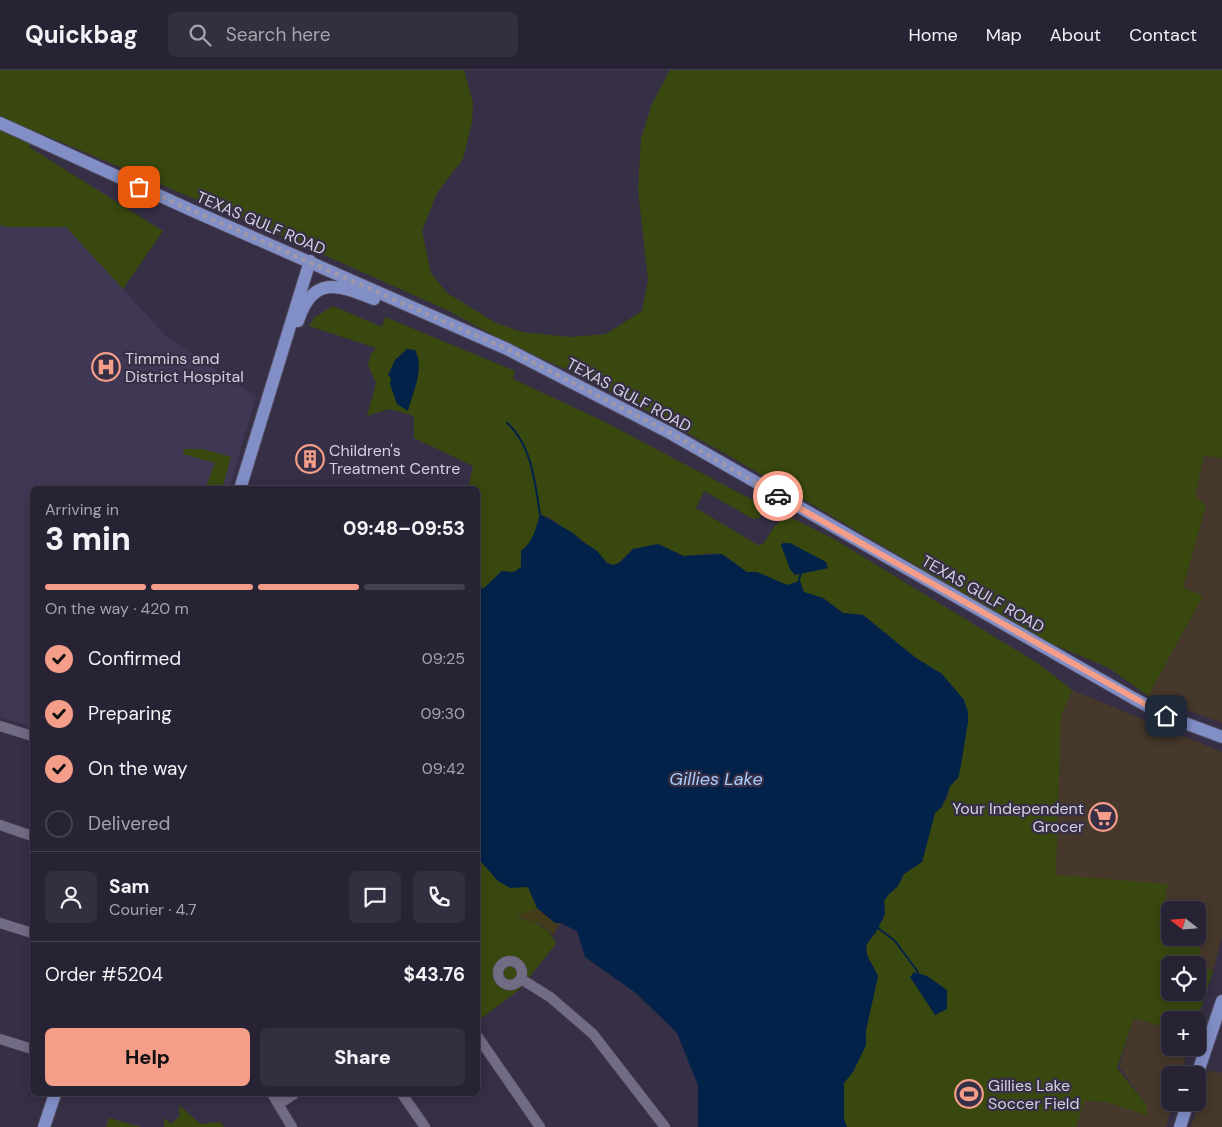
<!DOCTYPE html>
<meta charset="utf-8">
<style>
:root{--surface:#282334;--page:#342f40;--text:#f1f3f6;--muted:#a5a4ac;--line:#44404f;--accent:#f49e89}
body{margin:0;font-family:"DM Sans",sans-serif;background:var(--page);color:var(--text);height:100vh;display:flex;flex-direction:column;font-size:19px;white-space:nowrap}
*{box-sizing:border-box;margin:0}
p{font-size:16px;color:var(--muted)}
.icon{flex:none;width:28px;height:28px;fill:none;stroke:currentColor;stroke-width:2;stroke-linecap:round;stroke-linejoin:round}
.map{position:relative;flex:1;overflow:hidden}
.panel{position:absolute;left:30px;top:416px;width:450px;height:610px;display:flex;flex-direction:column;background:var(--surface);border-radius:8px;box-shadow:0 2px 12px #0003,0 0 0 1px var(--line)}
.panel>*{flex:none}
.needle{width:32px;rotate:287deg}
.buttons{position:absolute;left:1161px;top:831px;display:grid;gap:10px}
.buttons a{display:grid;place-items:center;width:45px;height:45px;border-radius:8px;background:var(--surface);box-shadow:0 2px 12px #0003,0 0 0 1px var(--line);font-size:25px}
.pin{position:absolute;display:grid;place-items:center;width:42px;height:42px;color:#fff;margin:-21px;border-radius:10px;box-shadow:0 2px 8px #0006}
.courier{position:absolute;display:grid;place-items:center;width:50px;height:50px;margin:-25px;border:4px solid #f49e89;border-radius:50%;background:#fff;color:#222;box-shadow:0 1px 6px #0007}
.headline em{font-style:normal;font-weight:800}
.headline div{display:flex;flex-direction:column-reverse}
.headline{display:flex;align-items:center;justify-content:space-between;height:85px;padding:0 15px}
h1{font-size:32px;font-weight:800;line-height:38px}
.bar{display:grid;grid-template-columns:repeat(4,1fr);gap:8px 5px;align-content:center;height:60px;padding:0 15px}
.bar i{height:6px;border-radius:4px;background:var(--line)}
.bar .selected{background:var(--accent)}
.bar p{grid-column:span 4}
.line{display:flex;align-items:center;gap:12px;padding:0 15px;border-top:1px solid var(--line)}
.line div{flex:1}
.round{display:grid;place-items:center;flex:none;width:52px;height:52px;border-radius:8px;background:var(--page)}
ol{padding:0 15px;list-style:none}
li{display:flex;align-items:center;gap:15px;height:55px}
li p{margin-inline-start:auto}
li .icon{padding:5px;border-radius:50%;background:var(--accent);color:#111;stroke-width:4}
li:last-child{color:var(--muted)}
li i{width:28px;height:28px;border:2px solid var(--line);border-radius:50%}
.action{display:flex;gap:10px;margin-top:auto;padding:10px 15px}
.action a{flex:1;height:58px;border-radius:8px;background:var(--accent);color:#111;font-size:20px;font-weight:800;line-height:58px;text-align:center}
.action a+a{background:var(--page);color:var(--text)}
header{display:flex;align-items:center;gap:30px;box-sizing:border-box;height:70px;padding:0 25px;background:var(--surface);border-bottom:1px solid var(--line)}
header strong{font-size:24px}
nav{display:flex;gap:28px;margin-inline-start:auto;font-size:18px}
.search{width:350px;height:45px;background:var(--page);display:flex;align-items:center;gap:12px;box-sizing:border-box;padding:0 18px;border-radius:8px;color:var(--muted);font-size:19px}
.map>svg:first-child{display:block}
.commercial{fill:#46382a}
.built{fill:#403754}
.green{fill:#39480f;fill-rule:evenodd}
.sand{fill:#433b1a}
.water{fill:#02224a}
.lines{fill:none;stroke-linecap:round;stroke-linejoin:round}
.stream{stroke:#02224a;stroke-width:2}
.minor-casing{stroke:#504a5d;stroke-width:11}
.major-casing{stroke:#504a5d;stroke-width:14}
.minor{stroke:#726b84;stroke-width:10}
.major{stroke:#828fc7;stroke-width:12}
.done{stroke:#9d98a9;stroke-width:5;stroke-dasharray:0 9}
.route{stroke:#f49e89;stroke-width:6}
.labels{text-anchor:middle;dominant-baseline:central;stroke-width:4.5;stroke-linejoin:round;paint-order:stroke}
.street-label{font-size:16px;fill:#d4d0df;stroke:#362f45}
.poi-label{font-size:16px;fill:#d4d0df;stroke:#362f45;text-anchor:start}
.water-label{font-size:18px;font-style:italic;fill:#a6cbfd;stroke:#362f45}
</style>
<header>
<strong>Quickbag</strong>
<div class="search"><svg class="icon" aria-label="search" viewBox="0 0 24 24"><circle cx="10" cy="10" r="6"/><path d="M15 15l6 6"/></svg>Search here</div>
<nav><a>Home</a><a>Map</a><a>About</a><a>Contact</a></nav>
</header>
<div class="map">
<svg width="1222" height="1057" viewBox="0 0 1222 1057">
<rect width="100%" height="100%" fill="#362f45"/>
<g class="commercial">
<polygon points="1204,386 1222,388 1222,653 1148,626 1203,526 1183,517 1206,436 1195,426"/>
<polygon points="1072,620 1222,682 1222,868 1213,901 1198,896 1201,870 1196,868 1198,868 1198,840 1170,840 1170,859 1056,805 1061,646"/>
<polygon points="1134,948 1170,959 1170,978 1188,978 1181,1005 1170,1005 1170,1032 1173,1033 1166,1057 1076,1057 1085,1031 1106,1032 1147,1044 1147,1035 1119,997"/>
<polygon points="1209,1000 1222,1003 1222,1057 1191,1057"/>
</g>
<polygon class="built" points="0,154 7,157 66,157 167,267 256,327 229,419 32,419 32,657 0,647"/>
<g class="green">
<polygon points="0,0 464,0 473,33 472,52 463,89 437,123 422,161 431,203 447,223 496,253 522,262 570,267 606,264 642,241 648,210 638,120 641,68 652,34 670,0 1222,0 1222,388 1204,386 1195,426 1206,436 1183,517 1203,526 1148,626 1109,598 1045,571 726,384 588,309 509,274 449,241 275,163 37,62 29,77 163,161 123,219 66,157 7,157 0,155"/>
<path d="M333,236L382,257L385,247L515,301L513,309L603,351L766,437L759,448L753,449L704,421L696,438L758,475L763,474L774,457L786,445L834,469L1039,594L1072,620L1061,646L1056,805L1168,814L1159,855L1170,859V868L1201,869L1198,896L1213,901L1197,950H1170V959L1134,948L1117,998L1147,1035V1045L1106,1032L1085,1031L1076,1057H847L844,1050V1013L853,1002L866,975V960L878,906L867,885L866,875L876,862L885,844L884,831L888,825L898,816L904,804L922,792L935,743L947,729L950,716L958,708L963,680L964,630L942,604L916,588L863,545L843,543L823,528L803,522L800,511L787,515L757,502H747L731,492L728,488L716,483L684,486L658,474L633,479L619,493L613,495L607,493L597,481L547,446L528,476L521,481V497L514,503L502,501L483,519L478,515V419H468L473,396L414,368V346L389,339L367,346L376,313L368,295L371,284L376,278L309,256L315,247ZM1170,895H1198V922H1170Z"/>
<polygon points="184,379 203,379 231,387 222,419 205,419 215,393 183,384"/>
<path d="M478,788L498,811L528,817L537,838L517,847C534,852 549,856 556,874L520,919L478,951Z"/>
<polygon points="179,1035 200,1054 220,1052 224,1057 164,1057 164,1048 171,1054 180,1046"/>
<polygon points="109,1048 141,1057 106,1057"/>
</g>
<polygon class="sand" points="537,838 560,853 553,865 542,855 516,846"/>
<g class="water">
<path d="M407,279L415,280C425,298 413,322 408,341L397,334L390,314L391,308L388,305L395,290Z"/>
<path d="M540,444L573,463L583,472L597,481L607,493L613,495L619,493L633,479L658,474L684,486L722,484L747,502H757L787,515L800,511L804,522L823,528L843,543L863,545L916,588L942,604L964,630L968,642V652L960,701L958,708L950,716L942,737L935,743L922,792L904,804L898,816L888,825L884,831L885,844L876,862L866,875L867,885L878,906L866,960V975L853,1002L844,1013V1050L847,1057H698V1015L677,963L636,923L585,887L577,861L561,853H555L537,838L528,817L510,818L498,811L478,788V515L483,519L502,501L514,502L521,497V481C533,472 536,458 540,444Z"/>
<polygon points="783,473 790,473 826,492 828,498 795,505 790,499 781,475"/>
<polygon points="914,902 927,906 947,920 947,939 935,945 910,907"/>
</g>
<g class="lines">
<g class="stream">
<path d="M507,353C532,375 535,413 540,444"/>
<polyline points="798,513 801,503"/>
<polyline points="878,858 895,871 918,902"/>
</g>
<defs>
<g id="minor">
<polyline points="0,656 32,666"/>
<polyline points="0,755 32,766"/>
<polyline points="0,853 32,863"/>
<circle cx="510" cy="903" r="12"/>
<polyline points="521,909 550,927 593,964 665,1057"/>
<polyline points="478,967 540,1057"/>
<polyline points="0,969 32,979"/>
<polyline points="272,1024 292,1057"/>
<polyline points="402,1024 425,1057"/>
<polyline points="279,1034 294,1024"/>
</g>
<g id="major">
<polyline points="0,53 191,140 507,279 670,363 1133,628 1166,646 1222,667"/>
<path d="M298,251C313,204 339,215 374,229"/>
<polyline points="240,419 310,191"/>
<polyline points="1197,1005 1222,931"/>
<polyline points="44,1057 55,1024"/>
<polyline points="1180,1057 1188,1032"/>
</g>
</defs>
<use href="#minor" class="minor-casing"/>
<use href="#major" class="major-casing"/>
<use href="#minor" class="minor"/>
<use href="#major" class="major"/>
</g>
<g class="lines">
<polyline class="done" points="139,117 507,279 670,363 778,426"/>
<polyline class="route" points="778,426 1166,646"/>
</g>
<defs>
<symbol id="hospital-ring" viewBox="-11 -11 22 22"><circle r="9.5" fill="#362f45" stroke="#f49e89" stroke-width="1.5"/><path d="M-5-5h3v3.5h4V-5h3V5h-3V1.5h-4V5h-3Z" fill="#f49e89"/></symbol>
<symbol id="building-ring" viewBox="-11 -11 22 22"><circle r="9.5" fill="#362f45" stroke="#f49e89" stroke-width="1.5"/><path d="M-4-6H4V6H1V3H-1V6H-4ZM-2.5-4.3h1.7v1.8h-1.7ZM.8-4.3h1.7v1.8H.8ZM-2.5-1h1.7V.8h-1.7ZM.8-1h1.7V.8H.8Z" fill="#f49e89"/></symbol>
<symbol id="supermarket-ring" viewBox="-11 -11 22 22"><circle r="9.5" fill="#362f45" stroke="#f49e89" stroke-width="1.5"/><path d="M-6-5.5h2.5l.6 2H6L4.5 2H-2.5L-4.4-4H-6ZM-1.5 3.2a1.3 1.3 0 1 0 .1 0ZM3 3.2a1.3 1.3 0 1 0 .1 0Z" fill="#f49e89"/></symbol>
<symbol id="stadium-ring" viewBox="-11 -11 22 22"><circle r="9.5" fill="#362f45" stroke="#f49e89" stroke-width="1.5"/><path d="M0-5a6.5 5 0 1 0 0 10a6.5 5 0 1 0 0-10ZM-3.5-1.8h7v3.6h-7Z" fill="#f49e89"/></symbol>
</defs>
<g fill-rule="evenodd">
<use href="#hospital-ring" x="90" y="281" width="32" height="32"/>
<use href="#building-ring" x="294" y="373" width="32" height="32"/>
<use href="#supermarket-ring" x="1087" y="731" width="32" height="32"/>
<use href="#stadium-ring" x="953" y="1008" width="32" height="32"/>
</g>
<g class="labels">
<g class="street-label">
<text transform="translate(261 153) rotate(23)">TEXAS GULF ROAD</text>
<text transform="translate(629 325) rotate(28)">TEXAS GULF ROAD</text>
<text transform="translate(983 524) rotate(30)">TEXAS GULF ROAD</text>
</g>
<g class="poi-label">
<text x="125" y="288">Timmins and<tspan x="125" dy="18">District Hospital</tspan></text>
<text x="329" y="380">Children's<tspan x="329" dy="18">Treatment Centre</tspan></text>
<text x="1084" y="738" text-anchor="end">Your Independent<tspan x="1084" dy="18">Grocer</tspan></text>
<text x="988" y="1015">Gillies Lake<tspan x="988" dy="18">Soccer Field</tspan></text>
</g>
<g class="water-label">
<text x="716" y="709">Gillies Lake</text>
</g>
</g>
</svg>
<div class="buttons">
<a><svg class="needle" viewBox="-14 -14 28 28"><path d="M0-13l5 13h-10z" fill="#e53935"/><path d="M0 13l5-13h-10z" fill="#a5a4ac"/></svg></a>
<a><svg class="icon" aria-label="locate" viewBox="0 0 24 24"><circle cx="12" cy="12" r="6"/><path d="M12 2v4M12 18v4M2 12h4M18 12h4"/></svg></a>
<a>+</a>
<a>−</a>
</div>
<div class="pin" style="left:139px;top:117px;background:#ea580c"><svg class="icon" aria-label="bag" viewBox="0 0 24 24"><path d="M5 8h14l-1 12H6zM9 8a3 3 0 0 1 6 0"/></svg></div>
<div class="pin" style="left:1166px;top:646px;background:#1f2937"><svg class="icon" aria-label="home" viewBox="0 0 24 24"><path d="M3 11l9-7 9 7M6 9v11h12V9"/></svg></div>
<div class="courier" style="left:778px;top:426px"><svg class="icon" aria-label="car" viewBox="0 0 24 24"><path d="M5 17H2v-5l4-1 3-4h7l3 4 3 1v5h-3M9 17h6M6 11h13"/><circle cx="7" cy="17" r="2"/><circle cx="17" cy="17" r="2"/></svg></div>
<section class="panel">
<div class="headline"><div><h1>3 min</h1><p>Arriving in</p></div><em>09:48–09:53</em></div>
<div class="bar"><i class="selected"></i><i class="selected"></i><i class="selected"></i><i></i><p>On the way · 420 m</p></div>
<ol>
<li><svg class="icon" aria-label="check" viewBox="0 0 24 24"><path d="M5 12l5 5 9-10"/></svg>Confirmed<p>09:25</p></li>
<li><svg class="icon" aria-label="check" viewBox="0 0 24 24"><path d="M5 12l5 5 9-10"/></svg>Preparing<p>09:30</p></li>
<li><svg class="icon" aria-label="check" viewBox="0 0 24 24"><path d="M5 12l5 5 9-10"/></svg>On the way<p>09:42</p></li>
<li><i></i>Delivered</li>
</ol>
<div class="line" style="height:90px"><a class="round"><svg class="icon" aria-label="person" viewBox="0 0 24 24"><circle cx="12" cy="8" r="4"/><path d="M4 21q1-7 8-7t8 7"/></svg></a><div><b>Sam</b><p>Courier · 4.7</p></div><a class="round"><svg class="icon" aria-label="chat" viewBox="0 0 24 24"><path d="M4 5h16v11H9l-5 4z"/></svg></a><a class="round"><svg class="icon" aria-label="phone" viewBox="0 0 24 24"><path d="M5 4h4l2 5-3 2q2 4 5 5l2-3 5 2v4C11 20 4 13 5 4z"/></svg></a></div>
<div class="line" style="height:65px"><div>Order #5204</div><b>$43.76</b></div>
<div class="action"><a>Help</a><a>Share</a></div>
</section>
</div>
